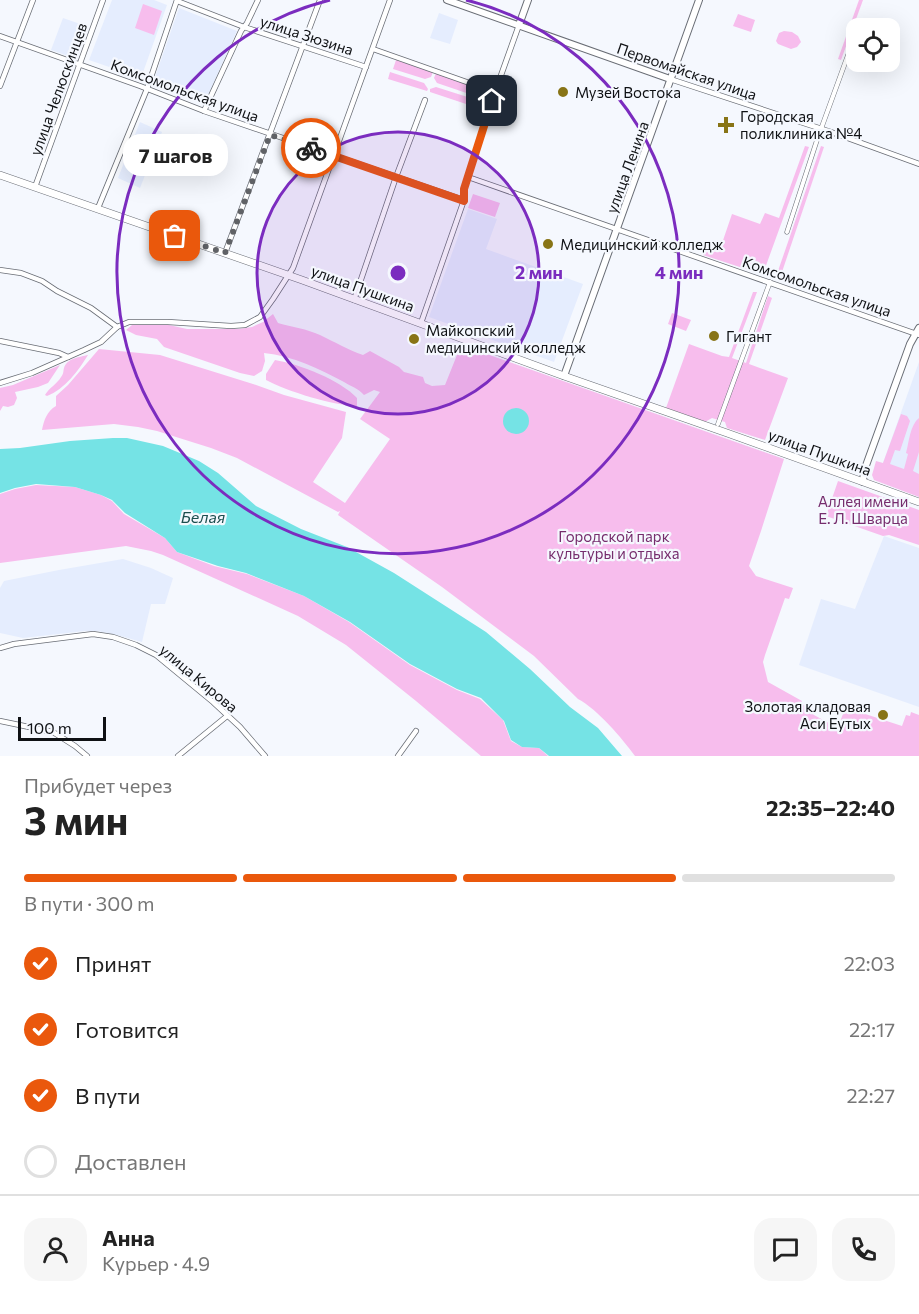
<!DOCTYPE html>
<html lang="ru">
<meta charset="utf-8">
<style>
:root{--surface:#fff;--page:#f6f6f6;--text:#222;--muted:#767676;--line:#e0e0e0;--accent:#ea580c}
body{margin:0;font-family:Commissioner,sans-serif;background:var(--page);color:var(--text);height:100vh;display:flex;flex-direction:column;font-size:22px;white-space:nowrap}
*{box-sizing:border-box;margin:0}
p{font-size:20px;color:var(--muted)}
.icon{flex:none;width:33px;height:33px;fill:none;stroke:currentColor;stroke-width:2;stroke-linecap:round;stroke-linejoin:round}
.map{position:relative;height:756px;overflow:hidden}
.side{display:flex;flex-direction:column;background:var(--surface);flex:1}
.side>*{flex:none}
.controls{position:absolute;left:846px;top:18px;display:grid;gap:12px}
.controls a{display:grid;place-items:center;width:54px;height:54px;border-radius:12px;background:var(--surface);box-shadow:0 6px 24px #0002;font-size:30px}
.scale{position:absolute;left:18px;bottom:15px;width:88px;box-sizing:border-box;padding-left:6px;border:3px solid #0f1114;border-top:0;font-size:16px;line-height:21px;white-space:nowrap;color:#0f1114;-webkit-text-stroke:4px #f5f8fe;paint-order:stroke}
.pin{position:absolute;display:grid;place-items:center;width:51px;height:51px;color:#fff;margin:-26px;border-radius:12px;box-shadow:0 3px 9px #0006}
.courier{position:absolute;display:grid;place-items:center;width:60px;height:60px;margin:-30px;border:4px solid #ea580c;border-radius:50%;background:#fff;color:#222;box-shadow:0 2px 8px #0007}
.bubble{position:absolute;height:42px;border-radius:18px;background:var(--surface);box-shadow:0 6px 24px #0002;font-size:20px;font-weight:700;line-height:42px;text-align:center}
.summary em{font-style:normal;font-weight:700}
.summary div{display:flex;flex-direction:column-reverse}
.summary{display:flex;align-items:center;justify-content:space-between;height:102px;padding:0 24px}
h1{font-size:39px;font-weight:700;line-height:45px}
.bar{display:grid;grid-template-columns:repeat(4,1fr);gap:9px 6px;align-content:center;height:72px;padding:0 24px}
.bar i{height:8px;border-radius:4px;background:var(--line)}
.bar .selected{background:var(--accent)}
.bar p{grid-column:span 4}
.line{display:flex;align-items:center;gap:15px;padding:0 24px;border-top:2px solid var(--line)}
.line div{flex:1}
.round{display:grid;place-items:center;flex:none;width:63px;height:63px;border-radius:18px;background:var(--page)}
ol{padding:0 24px;list-style:none}
li{display:flex;align-items:center;gap:18px;height:66px}
li p{margin-inline-start:auto}
li .icon{padding:6px;border-radius:50%;background:var(--accent);color:#fff;stroke-width:4}
li:last-child{color:var(--muted)}
li i{width:33px;height:33px;border:3px solid var(--line);border-radius:50%}
.map>svg:first-child{display:block}
.built{fill:#e5edfe}
.green{fill:#f7bded}
.water{fill:#75e3e5}
.lines{fill:none;stroke-linecap:round;stroke-linejoin:round}
.pedestrian-casing{stroke:#696d75;stroke-width:5}
.minor-casing{stroke:#696d75;stroke-width:6}
.tertiary-casing{stroke:#696d75;stroke-width:8}
.secondary-casing{stroke:#696d75;stroke-width:8}
.pedestrian{stroke:#fff;stroke-width:4}
.minor{stroke:#fff;stroke-width:4.5}
.tertiary{stroke:#fff;stroke-width:6}
.secondary{stroke:#fff;stroke-width:7}
.done{stroke:#606266;stroke-width:6;stroke-dasharray:0 10.8}
.route{stroke:#ea580c;stroke-width:8}
.ring{fill:none;stroke:#7b2cbf;stroke-width:3}
.poi-dot{fill:#887416;stroke:#f5f8fe;stroke-width:2}
.labels{text-anchor:middle;dominant-baseline:central;stroke-width:4.5;stroke-linejoin:round;paint-order:stroke}
.street-label{font-size:15px;fill:#0f1114;stroke:#f5f8fe}
.poi-label{font-size:15px;fill:#0f1114;stroke:#f5f8fe;text-anchor:start}
.park-label{font-size:15px;fill:#762d6d;stroke:#f5f8fe}
.water-label{font-size:16px;font-style:italic;fill:#1d4e4f;stroke:#f5f8fe}
.centre{fill:#7b2cbf;stroke:#f5f8fe;stroke-width:3}
.ring-label{font-size:18px;text-anchor:middle;font-weight:bold;fill:#7b2cbf;stroke:#f5f8fe;stroke-width:4.5;stroke-linejoin:round;paint-order:stroke}
</style>
<div class="map">
<svg width="919" height="756" viewBox="0 0 919 756">
<rect width="100%" height="100%" fill="#f5f8fe"/>
<g class="built">
<polygon points="112,0 154,0 167,5 141,78 89,60"/>
<polygon points="179,8 237,31 205,102 153,83"/>
<polygon points="439,13 458,20 450,44 430,38"/>
<polygon points="63,18 86,26 74,58 51,50"/>
<polygon points="140,122 162,132 140,188 118,178"/>
<polygon points="468,209 497,219 486,249 583,284 554,362 429,317"/>
<polygon points="919,362 919,490 878,477"/>
<polygon points="884,536 919,548 919,707 799,665 821,599 855,609"/>
<polygon points="123,559 151,568 173,578 165,604 151,604 142,642 117,635 97,631 85,631 23,638 0,633 0,588 4,581 59,570"/>
</g>
<g class="green">
<polygon points="859,0 863,0 841,60 838,59"/>
<polygon points="143,4 162,11 154,35 135,28"/>
<polygon points="738,14 755,20 751,32 733,26"/>
<polygon points="784,31 792,32 798,36 801,42 797,47 791,49 778,44 776,41 779,33"/>
<polygon points="396,60 433,72 431,77 425,79 393,69"/>
<polygon points="390,72 424,83 428,89 427,91 388,79"/>
<polygon points="436,73 483,90 481,98 437,83 434,78"/>
<polygon points="436,87 480,101 478,108 430,92 430,89"/>
<polygon points="805,146 809,147 764,271 758,273 703,255 706,248 719,252 732,214 760,224 765,213 779,218"/>
<polygon points="821,146 824,147 782,272 778,271"/>
<polygon points="473,194 500,203 495,217 468,208"/>
<polygon points="753,292 757,292 732,358 746,363 768,296 772,298 749,364 788,378 765,440 727,428 725,422 712,418 705,422 666,408 689,344 722,356 729,357"/>
<polygon points="672,313 691,320 686,331 668,324"/>
<path d="M273,314L278,323C292,327 307,329 320,335C335,342 348,350 363,355L370,351L399,367L404,372L423,377L425,383L432,386L445,385L461,345L784,459L761,531L749,566L756,576L793,588L789,599L785,598L765,655L763,662L768,682L802,701L801,704L809,707L810,704L813,705L811,711L814,715L836,727L839,724L847,704L853,710L902,726L906,715L910,716L911,712L919,715V756H635C622,738 597,709 578,699L534,656L442,587L338,515L340,511L338,512L237,458L211,448L157,431L138,427L114,424L42,430C44,420 47,411 56,406V396L68,385L99,349L160,355L253,384L284,395L346,412L342,438L313,482L345,503L390,439L360,419L380,392L374,390L364,395C358,388 352,387 344,382C320,369 293,356 264,353L265,361L262,371L254,376L240,373L164,347L157,339L136,335L126,330L132,325H169L187,329H239L252,327L263,322Z"/>
<path d="M88,355C78,371 65,389 47,396L45,395C49,388 58,383 61,377C64,373 63,372 64,368C67,358 80,357 88,355Z"/>
<path d="M275,360C299,364 340,380 357,398V406C335,406 286,391 266,380V374Z"/>
<polygon points="60,365 48,383 38,387 15,392 17,398 14,405 8,407 3,406 0,411 0,388 13,385"/>
<path d="M901,414L907,416L910,421L900,451L895,450L890,464L904,469L908,454L906,453C909,442 910,425 919,418V452L913,471L919,474V497L874,480L872,475L876,461L883,463Z"/>
<polygon points="838,481 919,510 919,545 889,535 883,536 826,516"/>
<polygon points="36,485 75,487 101,495 112,501 124,514 165,538 177,552 214,566 247,574 304,596 349,622 410,665 457,690 480,699 503,720 511,741 522,747 539,748 548,756 481,756 416,701 346,645 298,616 163,555 151,551 126,546 0,563 0,494 15,489"/>
</g>
<g class="water">
<circle cx="516" cy="421" r="13"/>
<polygon points="113,438 127,438 163,446 199,461 218,473 256,506 301,529 347,547 394,573 486,632 530,669 570,707 598,728 622,756 549,756 539,748 522,747 511,740 504,721 481,698 457,689 410,664 350,622 304,596 246,573 218,566 177,552 165,538 125,513 112,500 101,495 75,487 36,484 15,488 0,493 0,449 20,448 70,441"/>
</g>
<g class="lines">
<defs>
<g id="pedestrian">
<polyline points="787,232 817,140 856,33"/>
<polyline points="718,424 770,282"/>
</g>
<g id="minor">
<polyline points="177,1 244,27 366,67"/>
<polyline points="0,36 140,86 204,111 464,200"/>
<polyline points="373,49 495,92"/>
<polyline points="670,79 831,132 919,164"/>
<polyline points="0,86 33,0"/>
<polyline points="204,111 241,31 247,23 258,0"/>
<polyline points="468,177 919,335"/>
<polyline points="35,187 103,0"/>
<polyline points="98,208 147,89 177,0"/>
<polyline points="225,253 320,0"/>
<polyline points="0,270 21,273 42,281 57,291 91,308 117,327"/>
<polyline points="354,300 396,177 425,100"/>
<polyline points="421,323 464,200 464,189 495,92 519,25"/>
<polyline points="0,341 59,353 68,357"/>
<polyline points="0,383 32,373 84,350 101,342 117,327 129,322 168,322 231,326 245,325 260,317 273,299 293,268 390,0"/>
<polyline points="0,648 14,644 93,634 113,637 136,645 156,655 213,702 240,727 265,756"/>
<polyline points="0,721 53,732 75,746 87,756"/>
<polyline points="178,756 227,716"/>
<polyline points="398,756 416,731"/>
</g>
<g id="tertiary">
<polyline points="447,0 670,79"/>
<polyline points="519,25 528,0"/>
<polyline points="564,376 699,0"/>
<polyline points="863,482 864,471 910,344 919,328"/>
</g>
<polyline id="secondary" points="0,175 302,280 564,376 727,433 919,502"/>
</defs>
<use href="#pedestrian" class="pedestrian-casing"/>
<use href="#minor" class="minor-casing"/>
<use href="#tertiary" class="tertiary-casing"/>
<use href="#secondary" class="secondary-casing"/>
<use href="#pedestrian" class="pedestrian"/>
<use href="#minor" class="minor"/>
<use href="#tertiary" class="tertiary"/>
<use href="#secondary" class="secondary"/>
</g>
<g class="lines">
<polyline class="done" points="175,236 225,253 270,135 311,148"/>
<polyline class="route" points="311,148 464,201 464,189 492,101"/>
</g>
<circle cx="398" cy="273" r="141" fill="#7b2cbf" fill-opacity=".12"/>
<g class="ring">
<circle cx="398" cy="273" r="141"/>
<path d="M466 0A281 281 0 1 1 330 0"/>
</g>
<g class="poi-dot">
<circle cx="563" cy="92" r="6"/>
<path d="M723 116h6v6h6v6h-6v6h-6v-6h-6v-6h6z"/>
<circle cx="548" cy="244" r="6"/>
<circle cx="714" cy="336" r="6"/>
<circle cx="414" cy="339" r="6"/>
<circle cx="883" cy="715" r="6"/>
</g>
<g class="labels">
<g class="street-label">
<text transform="translate(307 35) rotate(18)">улица Зюзина</text>
<text transform="translate(687 71) rotate(19)">Первомайская улица</text>
<text transform="translate(58 89) rotate(-70)">улица Челюскинцев</text>
<text transform="translate(185 90) rotate(20)">Комсомольская улица</text>
<text transform="translate(627 167) rotate(-70)">улица Ленина</text>
<text transform="translate(817 286) rotate(19)">Комсомольская улица</text>
<text transform="translate(363 288) rotate(20)">улица Пушкина</text>
<text transform="translate(820 452) rotate(20)">улица Пушкина</text>
<text transform="translate(199 678) rotate(40)">улица Кирова</text>
</g>
<g class="poi-label">
<text x="575" y="92">Музей Востока</text>
<text x="740" y="116">Городская<tspan x="740" dy="17">поликлиника №4</tspan></text>
<text x="560" y="244">Медицинский колледж</text>
<text x="426" y="330">Майкопский<tspan x="426" dy="17">медицинский колледж</tspan></text>
<text x="726" y="336">Гигант</text>
<text x="871" y="706" text-anchor="end">Золотая кладовая<tspan x="871" dy="17">Аси Еутых</tspan></text>
</g>
<g class="park-label">
<text x="863" y="501">Аллея имени<tspan x="863" dy="17">Е. Л. Шварца</tspan></text>
<text x="614" y="536">Городской парк<tspan x="614" dy="17">культуры и отдыха</tspan></text>
</g>
<g class="water-label">
<text x="203" y="516">Белая</text>
</g>
</g>
<circle cx="398" cy="273" r="9" class="centre"/>
<g class="ring-label">
<text x="539" y="279">2 мин</text>
<text x="679" y="279">4 мин</text>
</g>
</svg>
<div class="controls">
<a><svg class="icon" aria-label="locate" viewBox="0 0 24 24"><circle cx="12" cy="12" r="6"/><path d="M12 2v4M12 18v4M2 12h4M18 12h4"/></svg></a>
</div>
<div class="scale">100 m</div>
<div class="pin" style="left:175px;top:236px;background:#ea580c"><svg class="icon" aria-label="bag" viewBox="0 0 24 24"><path d="M5 8h14l-1 12H6zM9 8a3 3 0 0 1 6 0"/></svg></div>
<div class="pin" style="left:492px;top:101px;background:#1f2937"><svg class="icon" aria-label="home" viewBox="0 0 24 24"><path d="M3 11l9-7 9 7M6 9v11h12V9"/></svg></div>
<div class="courier" style="left:311px;top:148px"><svg class="icon" aria-label="bike" viewBox="0 0 24 24"><circle cx="6" cy="16" r="4"/><circle cx="18" cy="16" r="4"/><path d="M6 16l4-8h5l3 8M10 8l3 8H6M13 5h3"/></svg></div>
<div class="bubble" style="left:123px;top:134px;width:105px">7 шагов</div>
</div>
<section class="side">
<div class="summary"><div><h1>3 мин</h1><p>Прибудет через</p></div><em>22:35–22:40</em></div>
<div class="bar"><i class="selected"></i><i class="selected"></i><i class="selected"></i><i></i><p>В пути · 300 m</p></div>
<ol>
<li><svg class="icon" aria-label="check" viewBox="0 0 24 24"><path d="M5 12l5 5 9-10"/></svg>Принят<p>22:03</p></li>
<li><svg class="icon" aria-label="check" viewBox="0 0 24 24"><path d="M5 12l5 5 9-10"/></svg>Готовится<p>22:17</p></li>
<li><svg class="icon" aria-label="check" viewBox="0 0 24 24"><path d="M5 12l5 5 9-10"/></svg>В пути<p>22:27</p></li>
<li><i></i>Доставлен</li>
</ol>
<div class="line" style="height:108px"><a class="round"><svg class="icon" aria-label="person" viewBox="0 0 24 24"><circle cx="12" cy="8" r="4"/><path d="M4 21q1-7 8-7t8 7"/></svg></a><div><b>Анна</b><p>Курьер · 4.9</p></div><a class="round"><svg class="icon" aria-label="chat" viewBox="0 0 24 24"><path d="M4 5h16v11H9l-5 4z"/></svg></a><a class="round"><svg class="icon" aria-label="phone" viewBox="0 0 24 24"><path d="M5 4h4l2 5-3 2q2 4 5 5l2-3 5 2v4C11 20 4 13 5 4z"/></svg></a></div>
</section>
